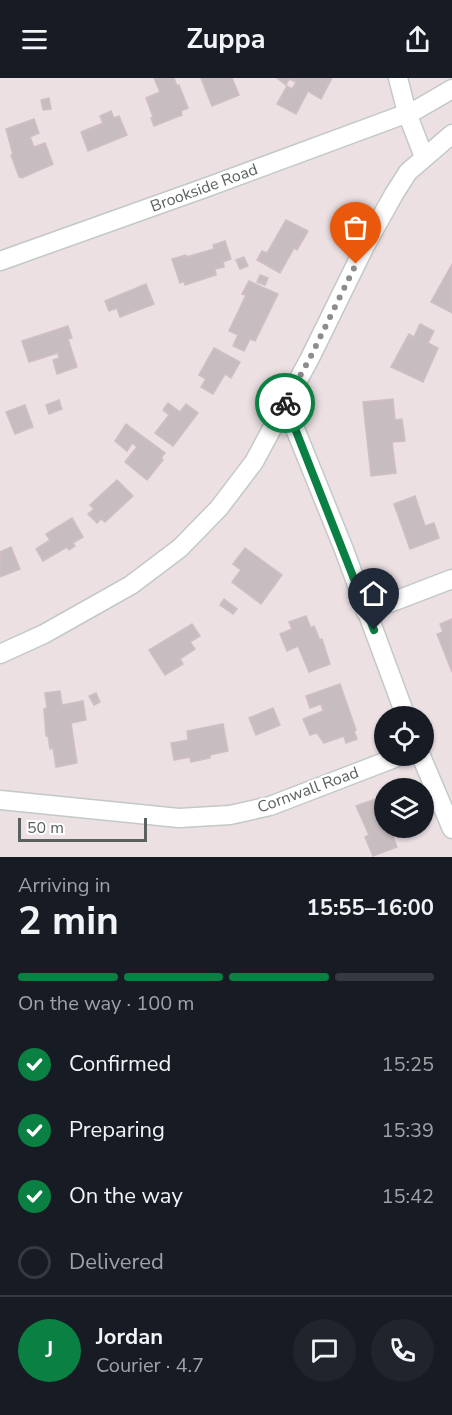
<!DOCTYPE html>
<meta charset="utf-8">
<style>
:root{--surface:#171b24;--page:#20242c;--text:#f1f3f6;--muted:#9ea1a6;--line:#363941;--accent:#0b8043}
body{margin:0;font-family:"Nunito Sans",sans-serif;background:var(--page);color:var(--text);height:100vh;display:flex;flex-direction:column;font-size:22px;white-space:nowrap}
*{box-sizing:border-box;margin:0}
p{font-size:20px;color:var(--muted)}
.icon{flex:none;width:33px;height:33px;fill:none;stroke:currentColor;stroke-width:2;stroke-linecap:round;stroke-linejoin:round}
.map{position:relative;height:779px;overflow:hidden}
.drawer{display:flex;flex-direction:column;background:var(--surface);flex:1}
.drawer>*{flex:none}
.fabs{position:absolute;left:374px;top:628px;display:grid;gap:12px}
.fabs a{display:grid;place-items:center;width:60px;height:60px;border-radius:50%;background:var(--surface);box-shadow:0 2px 4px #0004;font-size:30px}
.scale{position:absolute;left:18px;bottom:15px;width:129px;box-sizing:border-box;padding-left:6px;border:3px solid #59625e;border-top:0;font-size:16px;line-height:21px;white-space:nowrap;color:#59625e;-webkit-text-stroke:4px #fff;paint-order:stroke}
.pin{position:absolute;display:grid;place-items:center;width:51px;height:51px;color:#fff;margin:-62px -26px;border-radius:50% 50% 50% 0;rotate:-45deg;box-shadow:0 0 6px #0007}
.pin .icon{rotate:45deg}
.courier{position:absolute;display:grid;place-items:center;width:60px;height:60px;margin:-30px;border:4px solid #0b8043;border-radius:50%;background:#fff;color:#222;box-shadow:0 2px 8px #0007}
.overview em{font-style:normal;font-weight:700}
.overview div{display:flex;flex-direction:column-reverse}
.overview{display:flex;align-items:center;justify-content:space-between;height:102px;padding:0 18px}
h1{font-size:39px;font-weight:700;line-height:45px}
.bar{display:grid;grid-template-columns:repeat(4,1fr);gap:9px 6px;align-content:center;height:72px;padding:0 18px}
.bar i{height:8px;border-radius:4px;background:var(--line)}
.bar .selected{background:var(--accent)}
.bar p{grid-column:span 4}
.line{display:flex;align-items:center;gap:15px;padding:0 18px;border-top:2px solid var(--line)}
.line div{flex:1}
.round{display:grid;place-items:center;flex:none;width:63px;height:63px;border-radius:32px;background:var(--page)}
ol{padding:0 18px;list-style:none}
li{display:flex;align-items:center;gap:18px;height:66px}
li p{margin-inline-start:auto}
li .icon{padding:6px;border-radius:50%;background:var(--accent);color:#fff;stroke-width:4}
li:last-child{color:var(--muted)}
li i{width:33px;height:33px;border:3px solid var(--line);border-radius:50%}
header{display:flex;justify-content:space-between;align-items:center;height:78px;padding:0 18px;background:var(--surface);font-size:27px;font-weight:700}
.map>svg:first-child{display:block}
.building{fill:#c7bdc0;stroke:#d1bec4;stroke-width:1.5}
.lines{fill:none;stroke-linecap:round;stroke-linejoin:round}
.minor-casing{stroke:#c2c9c7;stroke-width:21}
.minor{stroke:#fff;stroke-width:18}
.done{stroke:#8c8e8d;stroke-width:6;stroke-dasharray:0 10.8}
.route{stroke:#0b8043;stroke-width:8}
.labels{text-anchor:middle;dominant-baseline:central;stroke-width:4.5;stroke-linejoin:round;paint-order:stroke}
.street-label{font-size:16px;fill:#59625e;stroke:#fff}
</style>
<header><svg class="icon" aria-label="menu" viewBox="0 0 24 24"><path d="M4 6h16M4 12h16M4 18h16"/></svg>Zuppa<svg class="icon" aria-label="share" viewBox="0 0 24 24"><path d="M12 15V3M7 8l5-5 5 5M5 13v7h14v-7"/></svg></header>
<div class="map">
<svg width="452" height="779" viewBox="0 0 452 779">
<rect width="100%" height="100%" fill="#ece0e3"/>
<g class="building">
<polygon points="154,0 174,0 177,8 179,7 188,30 181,33 182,37 154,48 151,40 153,39 146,20 160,14"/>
<polygon points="201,0 232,0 239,17 212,28"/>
<polygon points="277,0 332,0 321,21 308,13 296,36 277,26 287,8 292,11 296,4 289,1 286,7"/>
<polygon points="49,20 51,31 43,32 41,22"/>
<polygon points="111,33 114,40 119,38 127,57 88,73 81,54 103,45 100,38"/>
<polygon points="34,41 39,55 30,59 34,69 45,65 53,86 22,100 19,99 11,77 13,77 6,51"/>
<polygon points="286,142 308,153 297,172 294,170 280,195 257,182 262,173 267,175"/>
<polygon points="225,163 231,181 223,184 224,189 215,191 216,197 185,207 184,203 180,205 172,181 186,177 186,179 214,171 213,167"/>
<polygon points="244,179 248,188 240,191 236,182"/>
<polygon points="452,186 452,235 431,224"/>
<polygon points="260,197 268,200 265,207 257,204"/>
<polygon points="249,203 278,216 255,263 250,261 244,273 233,268 238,257 229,253 246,217 242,216"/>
<polygon points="146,206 154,226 120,239 117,230 109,233 105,223"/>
<polygon points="420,246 434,253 428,265 438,270 423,304 391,289 409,256 414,259"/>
<polygon points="68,248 72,260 68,261 77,289 57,296 53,282 59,280 58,275 29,284 22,263"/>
<polygon points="214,270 240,284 231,300 225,296 213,316 201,309 206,301 199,297"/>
<polygon points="393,321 395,342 402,341 405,363 392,364 396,395 371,398 363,324"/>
<polygon points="59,322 62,331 49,336 46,327"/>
<polygon points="168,325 180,334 186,326 198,335 173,368 155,355 169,337 163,332"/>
<polygon points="25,327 33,349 15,356 6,334"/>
<polygon points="126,346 165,375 161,380 163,382 147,402 125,384 137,369 132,365 127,373 115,363"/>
<polygon points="117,402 133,418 105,444 101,441 97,445 88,436 94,431 90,427"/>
<polygon points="415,418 425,448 434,445 439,460 410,471 394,426"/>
<polygon points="72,440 83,459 73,465 75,468 69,472 67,469 43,483 36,471 50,462 46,456"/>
<polygon points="11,469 20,491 0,499 0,474"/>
<polygon points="245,470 282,497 261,526 232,504 241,492 233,486"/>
<polygon points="224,521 237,531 233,536 220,527"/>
<polygon points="306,538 311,550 314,548 320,562 322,561 330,586 309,594 298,568 287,573 280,556 292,551 289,544"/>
<polygon points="452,541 452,594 437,556 443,554 440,546"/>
<polygon points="192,546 200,558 190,564 195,571 180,581 183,586 165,597 149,572"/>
<polygon points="340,606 356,652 354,653 357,661 346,665 344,658 324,665 317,655 310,657 303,641 323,633 321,626 310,630 306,618"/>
<polygon points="60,613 62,627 83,623 86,642 71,645 77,685 56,689 53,670 50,671 48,658 46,658 44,631 47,630 45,615"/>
<polygon points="96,615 100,624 94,627 89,618"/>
<polygon points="273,630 280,647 256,657 249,640"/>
<polygon points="223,646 228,673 210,677 210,680 191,684 190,679 174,682 171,665 188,662 187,653"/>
<polygon points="384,718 384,750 390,750 397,769 373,778 365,759 369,757 356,728"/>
</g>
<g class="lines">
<defs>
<g id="minor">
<polyline points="398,0 407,35 424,79"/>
<polyline points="0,183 202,111 416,32 452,11"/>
<polyline points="285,326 343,469 406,639"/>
<polyline points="366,534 452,501"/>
<polyline points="0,576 44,556 131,507 180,470 219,430 254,384 310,280 365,168 394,116 408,94 452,56"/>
<polyline points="421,678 452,751"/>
<polyline points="0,722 179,740 230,737 270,728 400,678"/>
</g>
</defs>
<use href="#minor" class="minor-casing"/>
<use href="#minor" class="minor"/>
</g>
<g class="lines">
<polyline class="done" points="285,325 310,280 356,186"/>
<polyline class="route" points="285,325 374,552"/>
</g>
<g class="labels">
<g class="street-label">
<text transform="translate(204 110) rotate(-20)">Brookside Road</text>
<text transform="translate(308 712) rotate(-20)">Cornwall Road</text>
</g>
</g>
</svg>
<div class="fabs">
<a><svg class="icon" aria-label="locate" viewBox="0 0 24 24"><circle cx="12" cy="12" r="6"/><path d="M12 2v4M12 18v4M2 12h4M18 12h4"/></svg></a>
<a><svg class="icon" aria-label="layers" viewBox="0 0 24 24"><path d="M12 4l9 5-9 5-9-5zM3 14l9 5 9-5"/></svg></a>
</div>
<div class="scale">50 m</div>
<div class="pin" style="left:356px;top:186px;background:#ea580c"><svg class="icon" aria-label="bag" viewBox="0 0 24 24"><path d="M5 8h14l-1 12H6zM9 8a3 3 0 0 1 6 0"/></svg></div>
<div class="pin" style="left:374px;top:552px;background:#1f2937"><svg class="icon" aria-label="home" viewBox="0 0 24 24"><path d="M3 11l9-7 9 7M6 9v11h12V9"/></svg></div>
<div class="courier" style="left:285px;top:325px"><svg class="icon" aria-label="bike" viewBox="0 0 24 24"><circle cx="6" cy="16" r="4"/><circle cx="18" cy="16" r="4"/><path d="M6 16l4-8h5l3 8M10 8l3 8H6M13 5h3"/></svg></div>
</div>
<section class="drawer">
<div class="overview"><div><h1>2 min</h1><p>Arriving in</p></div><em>15:55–16:00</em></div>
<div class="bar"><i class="selected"></i><i class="selected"></i><i class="selected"></i><i></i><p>On the way · 100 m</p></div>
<ol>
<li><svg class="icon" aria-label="check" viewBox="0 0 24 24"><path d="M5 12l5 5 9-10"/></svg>Confirmed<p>15:25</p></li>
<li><svg class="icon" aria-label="check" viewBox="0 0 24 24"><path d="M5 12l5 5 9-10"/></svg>Preparing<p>15:39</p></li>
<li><svg class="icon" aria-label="check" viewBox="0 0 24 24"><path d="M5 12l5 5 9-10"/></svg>On the way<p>15:42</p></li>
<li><i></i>Delivered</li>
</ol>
<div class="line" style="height:108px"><b class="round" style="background:var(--accent);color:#fff">J</b><div><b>Jordan</b><p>Courier · 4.7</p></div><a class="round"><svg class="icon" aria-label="chat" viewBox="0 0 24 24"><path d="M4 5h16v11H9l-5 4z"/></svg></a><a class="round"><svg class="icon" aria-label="phone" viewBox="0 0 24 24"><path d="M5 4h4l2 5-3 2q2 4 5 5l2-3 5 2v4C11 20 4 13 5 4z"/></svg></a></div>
</section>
